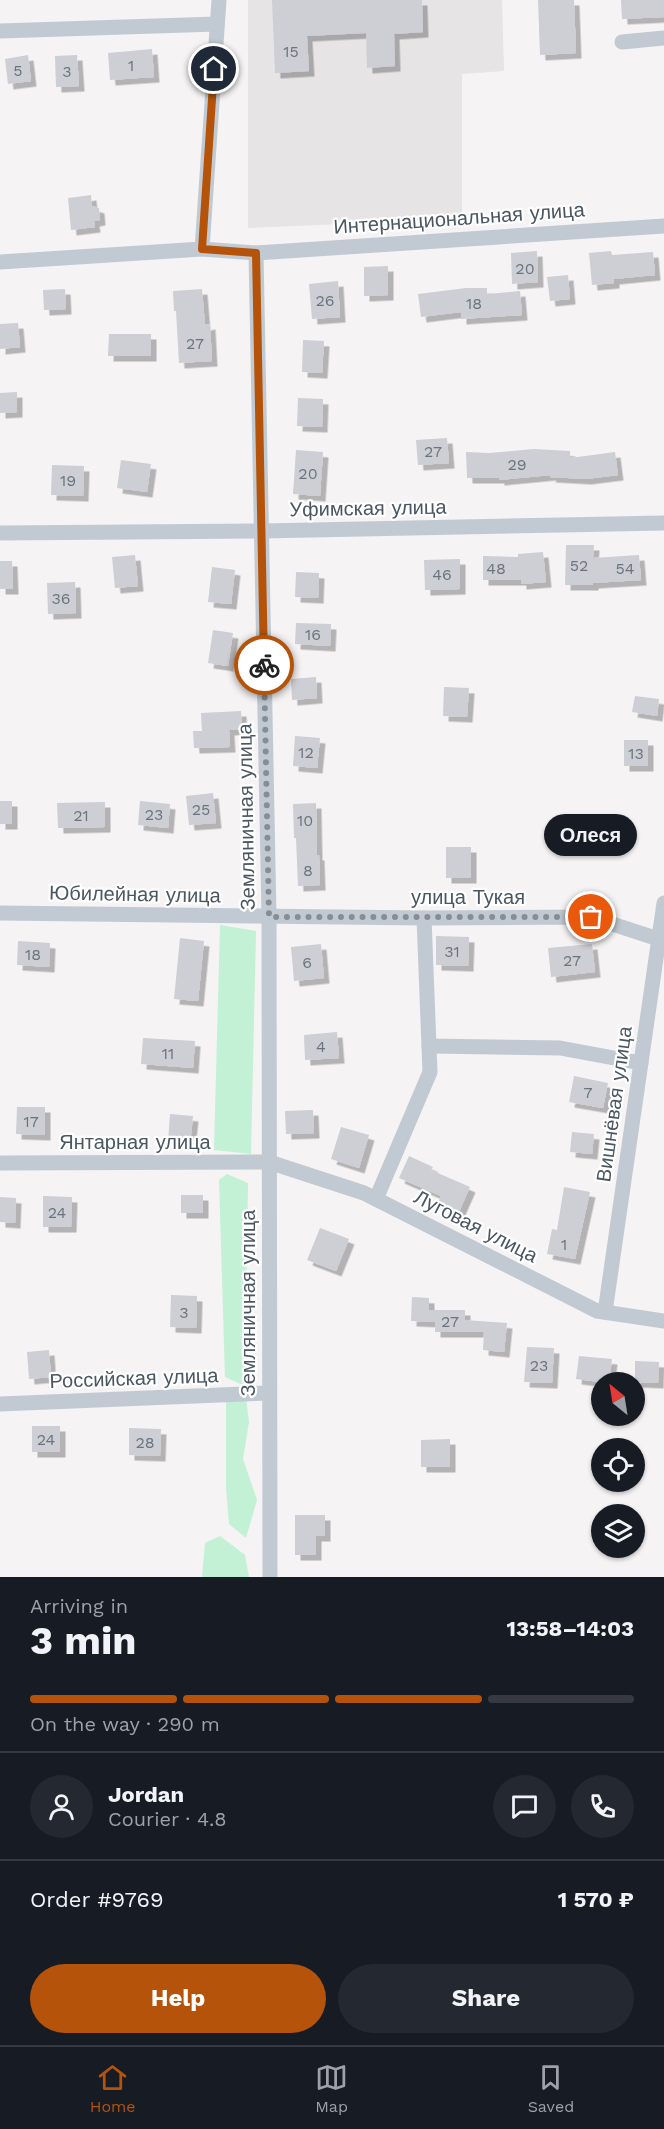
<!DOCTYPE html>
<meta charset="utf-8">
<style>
body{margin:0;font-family:"Work Sans",sans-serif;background:#242831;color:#f1f3f6;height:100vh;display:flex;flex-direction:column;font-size:22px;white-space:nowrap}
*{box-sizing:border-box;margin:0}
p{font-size:20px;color:#9ea1a6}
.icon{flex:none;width:33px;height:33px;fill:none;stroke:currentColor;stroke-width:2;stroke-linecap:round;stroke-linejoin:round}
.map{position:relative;height:1577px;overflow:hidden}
.sheet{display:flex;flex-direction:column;background:#171b24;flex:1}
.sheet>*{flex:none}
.needle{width:39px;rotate:330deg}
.buttons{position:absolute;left:591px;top:1372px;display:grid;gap:12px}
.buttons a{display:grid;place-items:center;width:54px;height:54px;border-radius:50%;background:#171b24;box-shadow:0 2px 4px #0004;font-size:30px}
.pin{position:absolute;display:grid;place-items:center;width:51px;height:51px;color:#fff;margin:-26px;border:3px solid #fff;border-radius:50%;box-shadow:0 2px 6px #0007}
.courier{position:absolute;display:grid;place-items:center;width:60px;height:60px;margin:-30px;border:4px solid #b45309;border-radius:50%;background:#fff;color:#222;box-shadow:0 2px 8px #0007}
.bubble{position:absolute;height:42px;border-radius:21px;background:#171b24;box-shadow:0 2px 4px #0004;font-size:20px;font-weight:700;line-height:42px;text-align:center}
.summary em{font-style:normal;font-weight:700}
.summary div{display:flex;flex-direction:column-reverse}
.summary{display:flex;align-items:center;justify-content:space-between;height:102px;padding:0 30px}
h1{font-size:39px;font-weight:700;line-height:45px}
.bar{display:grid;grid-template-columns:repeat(4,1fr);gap:9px 6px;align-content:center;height:72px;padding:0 30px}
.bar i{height:8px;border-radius:4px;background:#363941}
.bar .current{background:#b45309}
.bar p{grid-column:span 4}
.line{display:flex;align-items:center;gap:15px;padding:0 30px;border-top:2px solid #363941}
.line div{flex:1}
.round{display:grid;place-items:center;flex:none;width:63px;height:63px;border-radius:32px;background:#242831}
.action{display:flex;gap:12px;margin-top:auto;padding:12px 30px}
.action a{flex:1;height:69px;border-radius:36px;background:#b45309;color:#fff;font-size:24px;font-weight:700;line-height:69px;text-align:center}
.action a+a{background:#242831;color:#f1f3f6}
.tab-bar{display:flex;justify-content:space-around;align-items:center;height:84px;border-top:2px solid #363941;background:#171b24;font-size:16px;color:#9ea1a6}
.tab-bar a{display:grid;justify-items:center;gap:3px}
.tab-bar .current{color:#b45309}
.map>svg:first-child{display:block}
.education{fill:#e6e4e5}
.green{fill:#c3f1d5}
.building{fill:#cdcfd5;filter:url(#shadow)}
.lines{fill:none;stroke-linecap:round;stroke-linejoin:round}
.minor{stroke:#c1cad2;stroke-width:15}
.done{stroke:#868d94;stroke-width:6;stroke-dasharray:0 10.8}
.route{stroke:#b45309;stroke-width:8}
.labels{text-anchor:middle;stroke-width:4.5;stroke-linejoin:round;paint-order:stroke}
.number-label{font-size:16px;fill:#6b747e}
.street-label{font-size:20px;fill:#4a5661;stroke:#fff}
</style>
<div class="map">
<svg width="664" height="1577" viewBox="0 0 664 1577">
<defs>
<filter id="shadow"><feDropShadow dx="5.5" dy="5.5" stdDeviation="0" flood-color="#0004"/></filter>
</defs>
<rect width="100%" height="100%" fill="#f5f3f3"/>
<path class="education" d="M248 0H502L504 71 462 74V219L248 228Z"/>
<g class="green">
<path d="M220 925 256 931 251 1154 214 1150Z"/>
<path d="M227 1174 248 1183 245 1386 225 1377 219 1180Z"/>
<path d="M226 1397H246L249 1422 243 1459 257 1500 246 1538 229 1524 226 1488Z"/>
<path d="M220 1536 245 1555 249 1577H202L205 1543Z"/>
</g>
<g class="building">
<path d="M272 0H422L423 32 394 34 395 66 367 68 366 33 307 36 309 71 275 73Z"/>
<path d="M538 0H574L576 53 540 55Z"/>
<path d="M621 0H664V17L622 19Z"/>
<path d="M152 49 154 77 110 80 108 53Z"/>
<path d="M28 55 31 81 8 84 5 59Z"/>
<path d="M77 55 79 86 56 87 55 56Z"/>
<path d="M91 195 92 206 99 208 100 220 94 221 95 227 71 230 68 198Z"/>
<path d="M537 251 538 282 512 284 511 253Z"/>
<path d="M611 251 612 255 653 252 655 275 614 279V283L592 285 589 253Z"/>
<path d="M388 266V295L364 296V267Z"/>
<path d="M568 275 570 299 550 301 547 277Z"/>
<path d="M338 281 340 317 312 319 309 284Z"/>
<path d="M466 288H487V294L520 291 522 315 461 319V312L421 317 418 294Z"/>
<path d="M65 289 66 309 44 310 43 290Z"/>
<path d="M202 289 205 325 210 324 212 361 179 363 176 311H174L173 291Z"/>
<path d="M18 323 20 347 0 349V324Z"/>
<path d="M109 334H151V356H108Z"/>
<path d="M303 340 324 341 322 373 302 372Z"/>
<path d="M17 392V412L0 413V393Z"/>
<path d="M298 398 323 399 322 427 297 426Z"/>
<path d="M447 438 449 463 418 465 416 440Z"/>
<path d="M534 449 570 451V458L615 452 618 475 586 479 550 477 551 475 499 480V478H467L466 452 489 453Z"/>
<path d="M296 450 323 452 320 496 293 494Z"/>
<path d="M121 460 151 464 147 492 117 488Z"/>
<path d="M52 465 84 466 83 496 51 495Z"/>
<path d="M566 545H594L593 558 639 555 641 580 593 583V585H565Z"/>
<path d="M543 552 546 582 521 584V580H483V556L518 557V554Z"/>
<path d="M135 555 138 586 115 588 112 557Z"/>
<path d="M460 559V589L425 590 424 560Z"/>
<path d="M0 561H12L13 589H0Z"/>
<path d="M212 567 235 570 231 604 208 602Z"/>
<path d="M296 572 319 573 318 598 295 597Z"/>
<path d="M75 582 76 613 48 614 47 583Z"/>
<path d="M296 623 331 624 330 646 295 644Z"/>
<path d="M213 630 233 633 228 666 208 663Z"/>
<path d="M316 677 317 698 292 700 291 679Z"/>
<path d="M444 687 469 688 467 717 443 716Z"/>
<path d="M635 696 659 699 657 716 632 712Z"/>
<path d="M241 711 242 729 229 730 230 747 194 748 193 731H202L201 713Z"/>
<path d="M295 736 320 738 317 768 293 766Z"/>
<rect x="624" y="740" width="24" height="26"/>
<path d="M213 793 216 823 189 825 186 796Z"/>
<rect x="0" y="801" width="12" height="23"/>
<path d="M140 801 170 804 168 828 138 825Z"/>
<path d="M105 802V827L58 828 57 803Z"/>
<path d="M316 803 317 855H319L320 885 298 886 296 838H294L293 804Z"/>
<rect x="446" y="847" width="25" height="31"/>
<path d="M436 936 469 937 468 966 436 965Z"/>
<path d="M180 938 204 941 198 1001 174 999Z"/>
<path d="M18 941 50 943 49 967 17 965Z"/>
<path d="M321 944 324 978 294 981 291 947Z"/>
<path d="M592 944 595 972 551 977 548 948Z"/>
<path d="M337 1032 339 1058 305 1060 304 1035Z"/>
<path d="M143 1038 195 1041 193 1068 141 1064Z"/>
<path d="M574 1076 608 1083 603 1108 569 1102Z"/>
<path d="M17 1107H45V1135L16 1134Z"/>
<path d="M313 1110 314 1133 286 1134 285 1111Z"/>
<path d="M170 1114 193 1116 190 1144 168 1142Z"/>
<path d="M341 1127 369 1135 359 1168 331 1159Z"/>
<path d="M572 1132 594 1134 592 1154 570 1152Z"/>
<path d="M409 1156 433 1167 431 1170 470 1187 459 1212 438 1203 441 1196 399 1178Z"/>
<path d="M564 1187 590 1192 575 1259 547 1254 552 1229 557 1230Z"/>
<rect x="181" y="1195" width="22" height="18"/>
<path d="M43 1196 72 1197 71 1227H43Z"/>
<path d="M0 1197 16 1198 15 1223 0 1222Z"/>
<path d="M320 1228 349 1239 336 1271 307 1260Z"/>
<path d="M171 1295 197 1296 196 1328 170 1327Z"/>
<path d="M412 1297 429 1298V1310H465V1320L507 1323 504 1352 483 1350 484 1332H435V1322L411 1321Z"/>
<path d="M527 1347 554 1348 552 1383 524 1382Z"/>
<path d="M49 1350 51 1377 29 1379 27 1352Z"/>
<path d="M579 1356 612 1359 609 1383 576 1379Z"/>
<path d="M635 1361 659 1362 658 1383 635 1382Z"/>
<rect x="32" y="1426" width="28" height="26"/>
<path d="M129 1428 161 1429 160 1456 129 1455Z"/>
<path d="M450 1439V1467H421V1440Z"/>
<path d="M295 1515H325V1536H316V1555H295Z"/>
</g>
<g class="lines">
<g class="minor">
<path d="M219 0 202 249 256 253 269 917 270 1577"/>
<path d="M0 31 217 24"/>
<path d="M622 42 664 38"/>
<path d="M256 253 664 226"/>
<path d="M0 262 202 249"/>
<path d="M0 533 262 531 664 523"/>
<path d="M0 913 424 918 591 917 664 941"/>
<path d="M429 1046 560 1048 641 1063"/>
<path d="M0 1163 269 1162 364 1193 597 1311 664 1321"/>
<path d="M376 1199 430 1072 424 918"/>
<path d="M605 1312 664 903"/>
<path d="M0 1404 269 1393"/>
</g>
</g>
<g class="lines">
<path class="done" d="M264 665 269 917H591"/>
<path class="route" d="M214 69 202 249 256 253 264 665"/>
</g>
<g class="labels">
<g class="number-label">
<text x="291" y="57">15</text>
<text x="131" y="71">1</text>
<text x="18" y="76">5</text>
<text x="67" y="77">3</text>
<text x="525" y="274">20</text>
<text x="325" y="306">26</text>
<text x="474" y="309">18</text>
<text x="195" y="349">27</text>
<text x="433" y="457">27</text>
<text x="517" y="470">29</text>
<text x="308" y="479">20</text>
<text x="68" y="486">19</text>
<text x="579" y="571">52</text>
<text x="496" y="574">48</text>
<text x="625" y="574">54</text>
<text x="442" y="580">46</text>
<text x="61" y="604">36</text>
<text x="313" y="640">16</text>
<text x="306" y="758">12</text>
<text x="636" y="759">13</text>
<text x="201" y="815">25</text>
<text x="154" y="820">23</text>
<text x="81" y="821">21</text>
<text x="305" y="826">10</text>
<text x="308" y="876">8</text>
<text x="452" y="957">31</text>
<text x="33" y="960">18</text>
<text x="572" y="966">27</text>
<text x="307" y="968">6</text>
<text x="321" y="1052">4</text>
<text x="168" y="1059">11</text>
<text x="588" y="1098">7</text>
<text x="31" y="1127">17</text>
<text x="57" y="1218">24</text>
<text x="564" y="1250">1</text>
<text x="184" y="1318">3</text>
<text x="450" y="1327">27</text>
<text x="539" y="1371">23</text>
<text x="46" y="1445">24</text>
<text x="145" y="1448">28</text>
</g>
<g class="street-label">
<text transform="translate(459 218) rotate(-4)" y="7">Интернациональная улица</text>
<text transform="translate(368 508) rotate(-1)" y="7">Уфимская улица</text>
<text transform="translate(246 817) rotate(-91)" y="7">Земляничная улица</text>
<text transform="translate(135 894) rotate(1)" y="7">Юбилейная улица</text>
<text x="468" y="904">улица Тукая</text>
<text transform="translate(614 1104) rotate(-82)" y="7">Вишнёвая улица</text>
<text x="135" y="1149">Янтарная улица</text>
<text transform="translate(476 1226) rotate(27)" y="7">Луговая улица</text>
<text transform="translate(248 1303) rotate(-90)" y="7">Земляничная улица</text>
<text transform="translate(134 1378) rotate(-2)" y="7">Российская улица</text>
</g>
</g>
</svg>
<div class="buttons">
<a><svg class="needle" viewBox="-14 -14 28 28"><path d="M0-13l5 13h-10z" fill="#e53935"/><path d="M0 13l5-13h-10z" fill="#9ea1a6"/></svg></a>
<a><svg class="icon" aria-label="locate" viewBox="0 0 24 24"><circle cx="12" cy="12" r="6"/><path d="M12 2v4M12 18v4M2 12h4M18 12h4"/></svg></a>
<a><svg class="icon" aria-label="layers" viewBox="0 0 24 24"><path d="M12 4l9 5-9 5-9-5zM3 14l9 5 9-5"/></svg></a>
</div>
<div class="pin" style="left:591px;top:917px;background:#ea580c"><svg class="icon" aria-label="bag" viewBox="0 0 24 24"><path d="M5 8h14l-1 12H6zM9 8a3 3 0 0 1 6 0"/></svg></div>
<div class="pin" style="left:214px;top:69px;background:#1f2937"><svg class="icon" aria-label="home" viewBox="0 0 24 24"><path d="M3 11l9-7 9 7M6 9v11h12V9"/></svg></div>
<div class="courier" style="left:264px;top:665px"><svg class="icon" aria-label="bike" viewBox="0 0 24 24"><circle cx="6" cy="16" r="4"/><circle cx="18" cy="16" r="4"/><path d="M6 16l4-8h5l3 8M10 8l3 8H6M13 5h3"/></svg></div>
<div class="bubble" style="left:544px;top:814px;width:93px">Олеся</div>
</div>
<section class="sheet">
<div class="summary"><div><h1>3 min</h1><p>Arriving in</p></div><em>13:58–14:03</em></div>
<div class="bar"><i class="current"></i><i class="current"></i><i class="current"></i><i></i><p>On the way · 290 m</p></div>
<div class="line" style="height:108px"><a class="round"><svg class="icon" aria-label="person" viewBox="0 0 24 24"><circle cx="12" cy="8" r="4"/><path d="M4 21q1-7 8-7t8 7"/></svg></a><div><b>Jordan</b><p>Courier · 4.8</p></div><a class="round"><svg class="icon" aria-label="chat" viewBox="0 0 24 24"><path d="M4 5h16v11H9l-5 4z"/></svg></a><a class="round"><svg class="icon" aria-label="phone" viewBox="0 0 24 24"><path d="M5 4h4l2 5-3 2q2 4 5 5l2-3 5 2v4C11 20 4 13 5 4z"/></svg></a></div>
<div class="line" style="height:78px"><div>Order #9769</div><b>1 570 ₽</b></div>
<div class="action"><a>Help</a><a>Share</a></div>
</section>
<nav class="tab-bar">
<a class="current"><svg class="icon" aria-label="home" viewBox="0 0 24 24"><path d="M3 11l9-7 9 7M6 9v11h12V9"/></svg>Home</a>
<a><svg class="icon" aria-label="map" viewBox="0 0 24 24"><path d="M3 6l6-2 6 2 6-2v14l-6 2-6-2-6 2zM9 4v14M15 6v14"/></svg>Map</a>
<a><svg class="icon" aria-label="saved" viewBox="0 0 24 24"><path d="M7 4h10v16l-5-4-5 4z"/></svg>Saved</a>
</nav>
